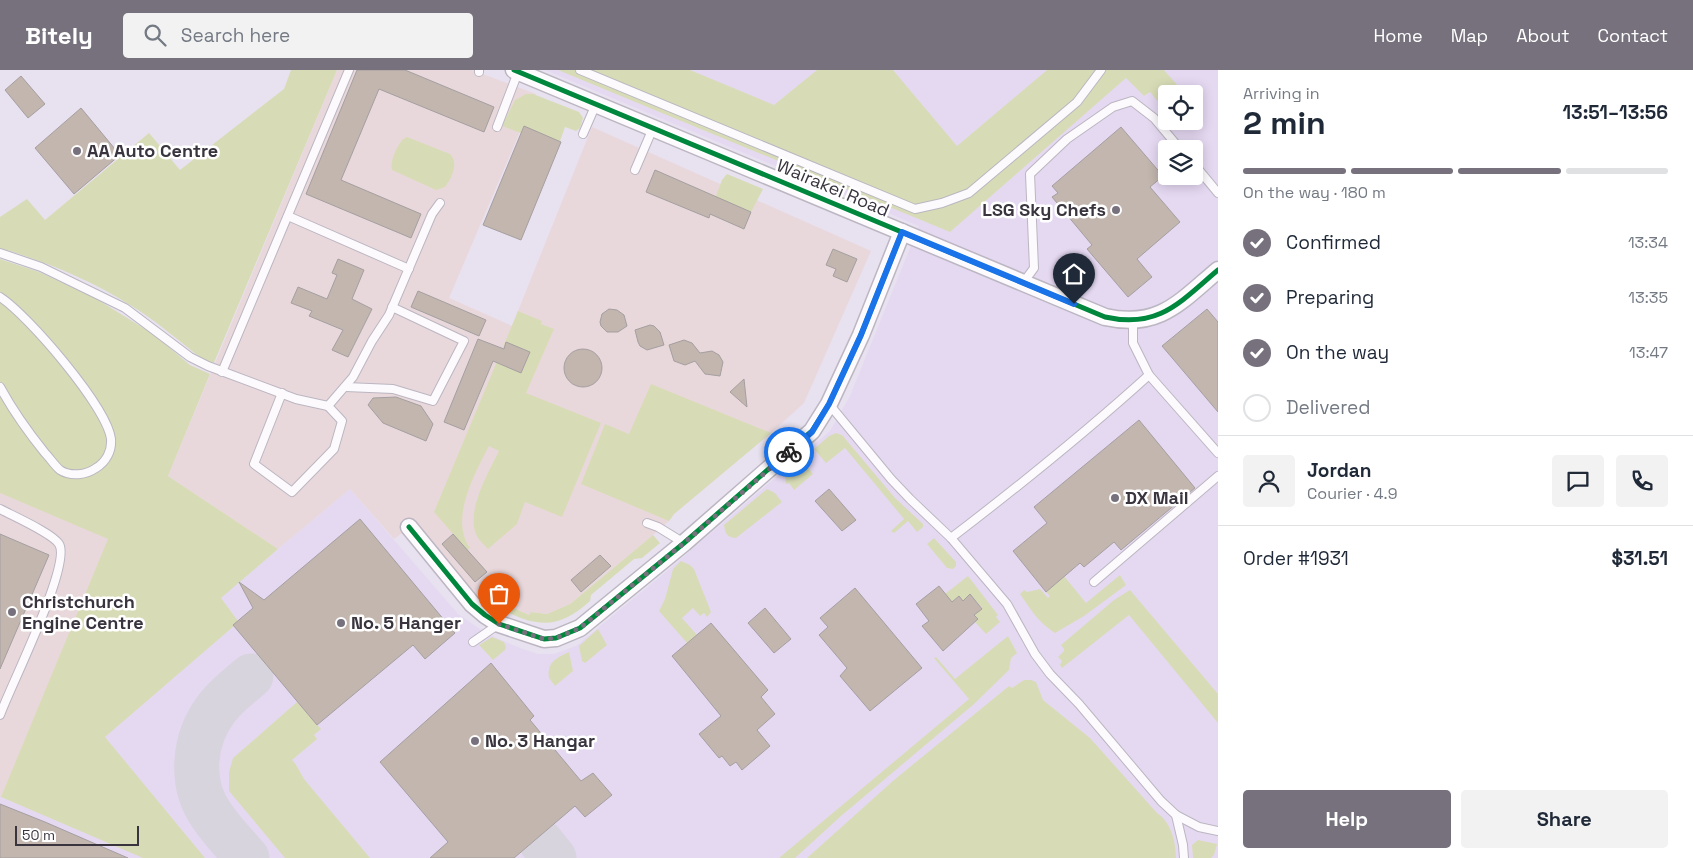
<!DOCTYPE html>
<meta charset="utf-8">
<style>
body{margin:0;font-family:"Space Grotesk",sans-serif;background:#f2f2f3;color:#1f2937;height:100vh;display:flex;flex-direction:column;font-size:19px;white-space:nowrap}
*{box-sizing:border-box;margin:0}
p{font-size:16px;color:#747a83}
.icon{flex:none;width:28px;height:28px;fill:none;stroke:currentColor;stroke-width:2;stroke-linecap:round;stroke-linejoin:round}
.map{position:relative;flex:1;overflow:hidden}
.side{display:flex;flex-direction:column;background:#fff;width:475px}
.side>*{flex:none}
.controls{position:absolute;left:1158px;top:15px;display:grid;gap:10px}
.controls a{display:grid;place-items:center;width:45px;height:45px;border-radius:5px;background:#fff;box-shadow:0 2px 12px #0003;font-size:25px}
.scale{position:absolute;left:15px;bottom:12px;width:124px;box-sizing:border-box;padding-left:5px;border:2px solid #39343e;border-top:0;font-size:14px;line-height:18px;white-space:nowrap;color:#39343e;-webkit-text-stroke:4px #fff;paint-order:stroke}
.pin{position:absolute;display:grid;place-items:center;width:42px;height:42px;color:#fff;margin:-51px -21px;border-radius:50% 50% 50% 0;rotate:-45deg;box-shadow:0 0 5px #0007}
.pin .icon{rotate:45deg}
.courier{position:absolute;display:grid;place-items:center;width:50px;height:50px;margin:-25px;border:4px solid #1a73e8;border-radius:50%;background:#fff;color:#222;box-shadow:0 1px 6px #0007}
.head em{font-style:normal;font-weight:600}
.head div{display:flex;flex-direction:column-reverse}
.head{display:flex;align-items:center;justify-content:space-between;height:85px;padding:0 25px}
h1{font-size:32px;font-weight:600;line-height:38px}
.bar{display:grid;grid-template-columns:repeat(4,1fr);gap:8px 5px;align-content:center;height:60px;padding:0 25px}
.bar i{height:6px;border-radius:4px;background:#e0e1e3}
.bar .on{background:#76717c}
.bar p{grid-column:span 4}
.line{display:flex;align-items:center;gap:12px;padding:0 25px;border-top:1px solid #e0e1e3}
.line div{flex:1}
.round{display:grid;place-items:center;flex:none;width:52px;height:52px;border-radius:5px;background:#f2f2f3}
ol{padding:0 25px;list-style:none}
li{display:flex;align-items:center;gap:15px;height:55px}
li p{margin-inline-start:auto}
li .icon{padding:5px;border-radius:50%;background:#76717c;color:#fff;stroke-width:4}
li:last-child{color:#747a83}
li i{width:28px;height:28px;border:2px solid #e0e1e3;border-radius:50%}
.action{display:flex;gap:10px;margin-top:auto;padding:10px 25px}
.action a{flex:1;height:58px;border-radius:5px;background:#76717c;color:#fff;font-size:20px;font-weight:600;line-height:58px;text-align:center}
.action a+a{background:#f2f2f3;color:#1f2937}
header{display:flex;align-items:center;gap:30px;box-sizing:border-box;height:70px;padding:0 25px;background:#76717c;color:#fff}
header strong{font-size:24px}
nav{display:flex;gap:28px;margin-inline-start:auto;font-size:18px}
.search{width:350px;height:45px;background:#f2f2f3;display:flex;align-items:center;gap:12px;box-sizing:border-box;padding:0 18px;border-radius:5px;color:#747a83;font-size:19px}
main{display:flex;flex:1;min-height:0}
.map>svg:first-child{display:block}
.built{fill:#e5d9f2;fill-rule:evenodd}
.industrial{fill:#e9d8db}
.green{fill:#d8dcb6}
.lines{fill:none;stroke-linecap:round;stroke-linejoin:round}
.taxiway{stroke:#d8d4dd;stroke-width:45}
.building{fill:#c2b6ae;stroke:#a59fa1}
.service-casing{stroke:#bbb6c1;stroke-width:10}
.minor-casing{stroke:#bbb6c1;stroke-width:19}
.service{stroke:#fcfafd;stroke-width:8}
.minor{stroke:#fcfafd;stroke-width:16}
.cycleway-casing{stroke:#fff;stroke-width:8}
.cycleway{stroke:#00873e;stroke-width:5}
.done{stroke:#76717c;stroke-width:5;stroke-dasharray:0 9}
.route{stroke:#1a73e8;stroke-width:6}
.poi-dot{fill:#76717c;stroke:#fff;stroke-width:2}
.labels{text-anchor:middle;stroke-width:5;stroke-linejoin:round;paint-order:stroke}
.poi-label{font-size:18px;font-weight:bold;fill:#39343e;stroke:#fff;text-anchor:start}
.street-label{font-size:18px;fill:#39343e;stroke:#fff}
</style>
<header>
<strong>Bitely</strong>
<div class="search"><svg class="icon" aria-label="search" viewBox="0 0 24 24"><circle cx="10" cy="10" r="6"/><path d="M15 15l6 6"/></svg>Search here</div>
<nav><a>Home</a><a>Map</a><a>About</a><a>Contact</a></nav>
</header>
<main>
<div class="map">
<svg width="1218" height="788" viewBox="0 0 1218 788">
<rect width="100%" height="100%" fill="#e8e1ef"/>
<path class="built" d="M545 0H1218V788H0V727L44 744 95 632 350 419 458 544 487 564 520 578 538 584H554L576 576 661 506 830 361 850 326 919 156ZM1166 24H1194V51H1166ZM1166 79H1194V106H1166Z"/>
<g class="industrial">
<path d="M337 0H472L536 24 449 228 512 256 592 57 871 181 804 333 771 363 674 444 669 451 653 465 577 528 570 534 547 544 531 542 529 545 504 535 505 541 477 526 417 452 394 469 350 419 278 479 168 406Z"/>
<path d="M0 419 110 466 2 728 0 727Z"/>
</g>
<g class="green">
<path d="M291 0H337L213 295 201 288C178 270 155 250 130 235 91 210 44 191 0 178V147L27 129 45 150 149 63 180 100 284 19Z"/>
<path d="M558 0H690L774 35 817 0H893L957 76 1047 0H1164L1185 24H1166V41L1150 22 1144 26 1126 8 950 162Z"/>
<path d="M526 24H533L579 42 583 48 580 58 576 61 565 57 560 71 521 63 502 56 515 30Z"/>
<path d="M407 67 450 84C459 93 452 108 445 117L436 120 392 100C389 92 399 69 407 67Z"/>
<path d="M727 104 763 119 751 142 728 132 716 130 718 127 716 126 722 110Z"/>
<path d="M0 189 39 202 95 228 153 264 190 295 210 304 168 406 278 479 221 528 238 551 234 556 105 667 205 788H143L1 727 108 469 0 423Z"/>
<path d="M518 241 542 251 541 254 554 259 526 323 601 353 562 447 525 432 517 454 488 479C484 474 478 470 476 464 466 441 489 401 499 381L489 376C475 403 449 449 470 478L467 480 434 442Z"/>
<path d="M651 314 771 363 674 444 669 451 581 414 605 354 629 364Z"/>
<path d="M836 363 842 365 895 428 923 454V457L917 462 908 451 894 463 891 461 904 449 845 378 826 393 814 379 829 366Z"/>
<path d="M800 391H803L813 404 794 420 789 413 786 414 785 404Z"/>
<path d="M767 419 775 423 782 432 736 468C727 468 725 463 724 455Z"/>
<path d="M653 465 660 473 642 488 634 489 591 525 590 531C560 558 540 558 505 541L504 534 529 545 531 542 547 544 570 534Z"/>
<path d="M934 468 956 492V496L953 499 947 498 927 474Z"/>
<path d="M681 491 690 495 694 499 711 542 707 547 704 543 700 546 693 538 682 548 697 565 687 573 659 541 665 529 673 499Z"/>
<path d="M1120 505 1126 515 1084 546 1055 563C1038 552 1031 540 1020 524L1024 520 1027 522 1040 519 1048 528 1050 526 1046 522 1064 506 1086 533Z"/>
<path d="M968 506 998 545 996 547 1000 552 986 564 975 552 978 549 974 545 982 538 971 525 963 531 959 526 952 532 945 524Z"/>
<path d="M1130 520 1218 624V653L1129 545 1062 598 1060 595 1062 591 1058 587 1064 581V579L1061 575 1114 530Z"/>
<path d="M598 559 607 575 585 593 582 591 579 576Z"/>
<path d="M1008 566 1017 583 1011 588 1009 600 974 634 841 746 795 788H779L969 629 934 588 936 587 955 609Z"/>
<path d="M492 567 504 572 506 577 505 580 493 590 479 575Z"/>
<path d="M569 582 573 601 555 616 549 608C547 592 556 588 569 582Z"/>
<path d="M1024 610H1031L1036 612 1043 630 1090 668 1157 743C1171 752 1176 772 1176 788H807L894 710 1009 616 1012 618Z"/>
<path d="M297 632 321 659 314 665 317 669 292 690C298 696 300 703 304 709L370 788H285L229 721V702L233 688Z"/>
<path d="M1198 770 1217 774 1214 785 1211 788H1193L1192 775Z"/>
</g>
<g class="lines">
<g class="taxiway">
<path d="M541 772 554 788"/>
<path d="M247 788C235 774 222 761 212 746 189 714 193 669 217 638 226 626 239 616 251 606"/>
</g>
</g>
<g class="building">
<path d="M357 0H405L494 37 484 62 379 19 341 110 421 144 411 168 306 124Z"/>
<path d="M21 6 45 34 28 48 5 20Z"/>
<path d="M81 38 120 85 74 124 35 78Z"/>
<path d="M524 56 561 72 521 170 483 155Z"/>
<path d="M1121 57 1163 106 1150 117 1180 152 1137 189 1152 207 1128 227 1087 179 1092 175 1052 127 1058 123 1052 116Z"/>
<path d="M655 100 751 142 744 159 710 144 709 148 646 122Z"/>
<path d="M833 179 857 189 847 212 833 206 836 199 826 195Z"/>
<path d="M338 189 364 200 352 229 372 239 348 287 332 280 343 260 309 246 312 241 291 233 298 217 327 229 337 205 332 203Z"/>
<path d="M418 221 486 250 479 266 411 237Z"/>
<path d="M609 239 617 240 624 245 627 256 618 262H607L601 256 600 252 602 244Z"/>
<path d="M1207 239 1218 252V342L1162 276Z"/>
<path d="M650 255 654 256 660 262 664 275 647 280 640 276 638 272 635 260Z"/>
<path d="M478 269 504 279 506 272 530 282 521 303 493 291 464 360 444 352Z"/>
<path d="M684 270 692 273 700 283 712 281 719 285 723 292 720 306 705 304 695 291 685 295 674 291 669 275Z"/>
<circle cx="583" cy="298" r="19"/>
<path d="M744 309 747 337 730 322Z"/>
<path d="M396 327 421 336 433 354 426 371 383 353 368 335 373 328Z"/>
<path d="M1139 350 1195 418 1121 480 1114 472 1084 497 1080 493 1046 522 1013 481 1047 453 1034 437Z"/>
<path d="M829 419 856 450 842 461 815 431Z"/>
<path d="M360 449 455 563 425 589 413 575 317 655 233 555 253 538 239 512 264 530Z"/>
<path d="M0 464 49 485 0 599Z"/>
<path d="M453 464 487 502 475 512 442 474Z"/>
<path d="M600 485 611 496 581 522 571 510Z"/>
<path d="M939 516 952 532 959 526 963 531 970 524 982 539 974 545 978 549 943 581 922 556 929 551 916 534Z"/>
<path d="M855 518 922 598 870 641 840 606 847 598 819 565 828 557 820 548Z"/>
<path d="M765 538 791 569 774 583 748 553Z"/>
<path d="M711 553 768 620 761 627 775 644 757 660 770 676 742 700 736 692 730 696 722 686 719 688 699 664 721 646 672 586Z"/>
<path d="M491 593 534 646 530 650 581 711 593 703 612 725 585 747 575 736 514 788H430L448 772 380 692Z"/>
<path d="M0 734 45 752 128 788H0Z"/>
</g>
<g class="lines">
<defs>
<g id="service">
<path d="M580 0 915 139 942 133 969 123 1077 32 1101 0"/>
<path d="M479 2V0"/>
<path d="M497 57 518 2"/>
<path d="M583 64 596 34"/>
<path d="M1194 94 1218 123"/>
<path d="M635 100 653 58"/>
<path d="M288 146 409 199"/>
<path d="M0 183 41 197 125 238 190 287 208 296 296 329 328 336 353 307 372 271 389 245 432 144 440 133"/>
<path d="M1023 213 1034 198 1030 104 1067 69 1113 37 1132 31 1154 48 1180 79"/>
<path d="M0 227C28 245 107 337 111 369 112 381 106 392 96 398 86 405 71 407 60 400 54 395 50 388 45 383 28 362 13 341 0 317"/>
<path d="M1133 250V273L1149 305"/>
<path d="M222 302 349 0"/>
<path d="M346 317 393 319 433 331 464 271 392 237"/>
<path d="M282 323 254 394 292 422 334 379 342 351 328 336"/>
<path d="M829 334 891 409 910 429 951 468 1007 534 1035 584 1050 604 1079 634 1161 731 1176 745 1183 775 1184 788"/>
<path d="M0 439C13 446 52 463 59 474 72 494 10 617 0 645"/>
<path d="M647 453 658 457 684 473"/>
<path d="M951 468C1019 416 1086 362 1149 305L1218 383"/>
<path d="M1094 512 1218 406"/>
<path d="M473 572 499 554"/>
<path d="M1176 745 1199 757 1218 761"/>
</g>
<g id="minor">
<path d="M514 0 1105 247C1159 259 1180 232 1218 200"/>
<path d="M409 457 472 534 485 545 499 554 544 569 556 568 580 558 684 473 812 361 829 334 861 265 902 162"/>
</g>
</defs>
<use href="#service" class="service-casing"/>
<use href="#minor" class="minor-casing"/>
<use href="#service" class="service"/>
<use href="#minor" class="minor"/>
<defs>
<g id="cycleway">
<path d="M514 0 1105 247C1159 259 1180 232 1218 200"/>
<path d="M409 457 472 534 485 545 499 554 544 569 556 568 580 558 684 473 812 361 829 334 861 265 902 162"/>
</g>
</defs>
<use href="#cycleway" class="cycleway-casing"/>
<use href="#cycleway" class="cycleway"/>
</g>
<g class="lines">
<path class="done" d="M499 554 544 569 556 568 580 558 684 473 789 382"/>
<path class="route" d="M789 382 812 362 829 334 861 265 902 162 1074 234"/>
</g>
<g class="poi-dot">
<circle cx="77" cy="81" r="5"/>
<circle cx="1116" cy="140" r="5"/>
<circle cx="1115" cy="428" r="5"/>
<circle cx="12" cy="542" r="5"/>
<circle cx="341" cy="553" r="5"/>
<circle cx="475" cy="671" r="5"/>
</g>
<g class="labels">
<g class="poi-label">
<text x="87" y="87">AA Auto Centre</text>
<text x="1106" y="146" text-anchor="end">LSG Sky Chefs</text>
<text x="1125" y="434">DX Mail</text>
<text x="22" y="538">Christchurch<tspan x="22" dy="21">Engine Centre</tspan></text>
<text x="351" y="559">No. 5 Hanger</text>
<text x="485" y="677">No. 3 Hangar</text>
</g>
<g class="street-label">
<text transform="translate(833 118) rotate(23)" y="6">Wairakei Road</text>
</g>
</g>
</svg>
<div class="controls">
<a><svg class="icon" aria-label="locate" viewBox="0 0 24 24"><circle cx="12" cy="12" r="6"/><path d="M12 2v4M12 18v4M2 12h4M18 12h4"/></svg></a>
<a><svg class="icon" aria-label="layers" viewBox="0 0 24 24"><path d="M12 4l9 5-9 5-9-5zM3 14l9 5 9-5"/></svg></a>
</div>
<div class="scale">50 m</div>
<div class="pin" style="left:499px;top:554px;background:#ea580c"><svg class="icon" aria-label="bag" viewBox="0 0 24 24"><path d="M5 8h14l-1 12H6zM9 8a3 3 0 0 1 6 0"/></svg></div>
<div class="pin" style="left:1074px;top:234px;background:#1f2937"><svg class="icon" aria-label="home" viewBox="0 0 24 24"><path d="M3 11l9-7 9 7M6 9v11h12V9"/></svg></div>
<div class="courier" style="left:789px;top:382px"><svg class="icon" aria-label="bike" viewBox="0 0 24 24"><circle cx="6" cy="16" r="4"/><circle cx="18" cy="16" r="4"/><path d="M6 16l4-8h5l3 8M10 8l3 8H6M13 5h3"/></svg></div>
</div>
<section class="side">
<div class="head"><div><h1>2 min</h1><p>Arriving in</p></div><em>13:51–13:56</em></div>
<div class="bar"><i class="on"></i><i class="on"></i><i class="on"></i><i></i><p>On the way · 180 m</p></div>
<ol>
<li><svg class="icon" aria-label="check" viewBox="0 0 24 24"><path d="M5 12l5 5 9-10"/></svg>Confirmed<p>13:34</p></li>
<li><svg class="icon" aria-label="check" viewBox="0 0 24 24"><path d="M5 12l5 5 9-10"/></svg>Preparing<p>13:35</p></li>
<li><svg class="icon" aria-label="check" viewBox="0 0 24 24"><path d="M5 12l5 5 9-10"/></svg>On the way<p>13:47</p></li>
<li><i></i>Delivered</li>
</ol>
<div class="line" style="height:90px"><a class="round"><svg class="icon" aria-label="person" viewBox="0 0 24 24"><circle cx="12" cy="8" r="4"/><path d="M4 21q1-7 8-7t8 7"/></svg></a><div><b>Jordan</b><p>Courier · 4.9</p></div><a class="round"><svg class="icon" aria-label="chat" viewBox="0 0 24 24"><path d="M4 5h16v11H9l-5 4z"/></svg></a><a class="round"><svg class="icon" aria-label="phone" viewBox="0 0 24 24"><path d="M5 4h4l2 5-3 2q2 4 5 5l2-3 5 2v4C11 20 4 13 5 4z"/></svg></a></div>
<div class="line" style="height:65px"><div>Order #1931</div><b>$31.51</b></div>
<div class="action"><a>Help</a><a>Share</a></div>
</section>
</main>
